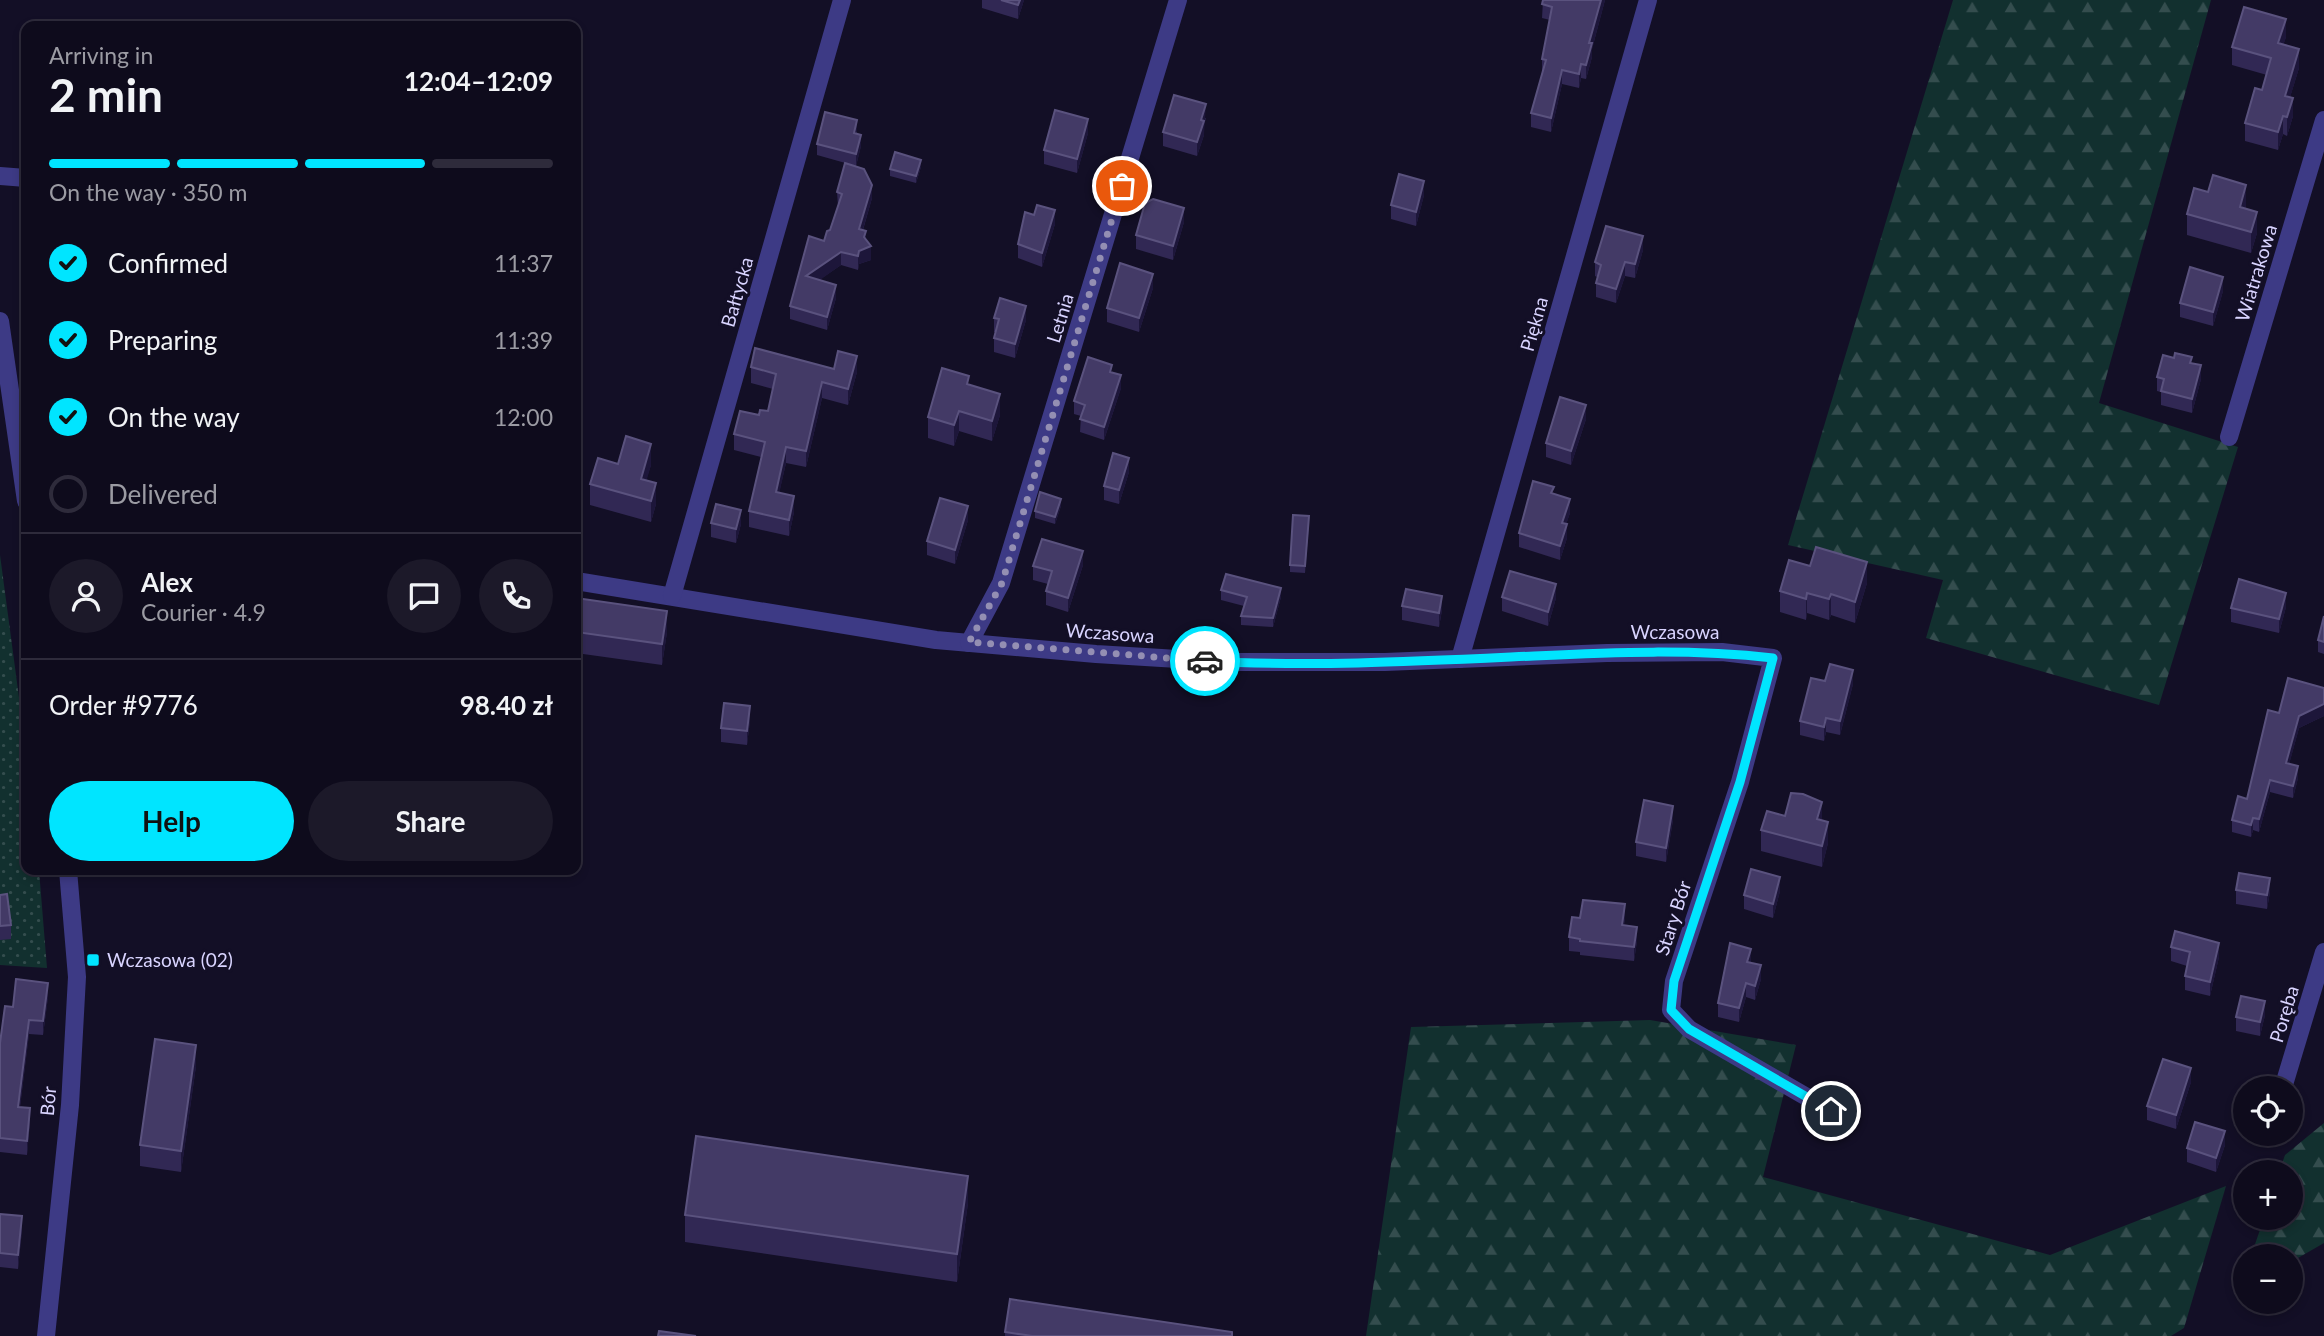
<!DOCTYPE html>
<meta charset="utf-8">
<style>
body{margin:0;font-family:Lato,sans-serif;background:#1c1929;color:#f1f3f6;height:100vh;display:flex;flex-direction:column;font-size:26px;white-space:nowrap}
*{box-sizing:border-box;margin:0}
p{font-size:23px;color:#9b9ba3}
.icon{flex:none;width:38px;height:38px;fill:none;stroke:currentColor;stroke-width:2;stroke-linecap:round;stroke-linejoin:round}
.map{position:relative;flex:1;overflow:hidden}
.panel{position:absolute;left:21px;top:21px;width:560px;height:854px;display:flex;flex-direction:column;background:#0e0b1c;border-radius:14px;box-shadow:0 4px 10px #0003,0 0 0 2px #2e2b3b}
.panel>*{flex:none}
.controls{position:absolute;left:2233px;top:1076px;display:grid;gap:14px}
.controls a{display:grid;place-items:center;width:70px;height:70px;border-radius:50%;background:#0e0b1c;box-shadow:0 4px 10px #0003,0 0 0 2px #2e2b3b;font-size:35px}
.pin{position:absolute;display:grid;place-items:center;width:60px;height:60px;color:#fff;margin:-30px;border:4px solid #fff;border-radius:50%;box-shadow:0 2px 7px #0007}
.courier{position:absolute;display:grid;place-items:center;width:70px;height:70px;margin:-35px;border:5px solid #00e5ff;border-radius:50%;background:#fff;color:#222;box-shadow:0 2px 9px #0007}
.summary em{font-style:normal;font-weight:700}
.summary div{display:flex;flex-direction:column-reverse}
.summary{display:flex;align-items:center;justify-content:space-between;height:119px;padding:0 28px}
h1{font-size:46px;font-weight:700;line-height:52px}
.bar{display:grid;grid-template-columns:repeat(4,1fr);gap:10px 7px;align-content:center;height:84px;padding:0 28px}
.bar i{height:9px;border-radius:5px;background:#2e2b3b}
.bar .selected{background:#00e5ff}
.bar p{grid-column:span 4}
.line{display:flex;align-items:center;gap:18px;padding:0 28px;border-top:2px solid #2e2b3b}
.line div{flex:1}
.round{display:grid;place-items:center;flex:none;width:74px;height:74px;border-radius:37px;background:#1c1929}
ol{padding:0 28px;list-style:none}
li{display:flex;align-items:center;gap:21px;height:77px}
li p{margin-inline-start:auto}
li .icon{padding:7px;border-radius:50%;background:#00e5ff;color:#111;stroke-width:4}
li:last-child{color:#9b9ba3}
li i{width:38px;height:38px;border:4px solid #2e2b3b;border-radius:50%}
.cta{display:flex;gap:14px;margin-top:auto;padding:14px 28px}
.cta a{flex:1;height:80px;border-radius:42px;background:#00e5ff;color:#111;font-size:28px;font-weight:700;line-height:80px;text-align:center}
.cta a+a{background:#1c1929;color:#f1f3f6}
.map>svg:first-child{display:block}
.forest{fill:url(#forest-firs)}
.park{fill:url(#park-dots)}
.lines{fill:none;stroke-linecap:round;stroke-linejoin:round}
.minor{stroke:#3d3a85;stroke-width:18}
.wall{fill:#312854}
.shaded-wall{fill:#1d163a}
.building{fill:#433a66;stroke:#5a527e;stroke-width:2}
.done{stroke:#948fb3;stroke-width:7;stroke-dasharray:0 12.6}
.route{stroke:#00e5ff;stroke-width:9}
.poi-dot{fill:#00e5ff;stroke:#130f26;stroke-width:2.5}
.labels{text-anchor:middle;stroke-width:6;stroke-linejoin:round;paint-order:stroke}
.street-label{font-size:19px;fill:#d9d4ff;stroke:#130f26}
.poi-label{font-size:19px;fill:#d9d4ff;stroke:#130f26;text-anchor:start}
</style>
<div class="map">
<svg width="2324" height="1336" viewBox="0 0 2324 1336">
<defs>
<pattern id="forest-firs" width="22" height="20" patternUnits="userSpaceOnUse" patternTransform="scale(1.75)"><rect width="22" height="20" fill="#12302f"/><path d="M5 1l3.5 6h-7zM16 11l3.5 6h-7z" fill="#344d4e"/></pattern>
<pattern id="park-dots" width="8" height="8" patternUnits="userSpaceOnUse" patternTransform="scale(1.75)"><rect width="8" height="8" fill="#12302f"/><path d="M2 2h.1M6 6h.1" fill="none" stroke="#344d4e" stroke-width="1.8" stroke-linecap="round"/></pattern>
</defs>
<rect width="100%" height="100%" fill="#130f26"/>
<g class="forest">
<path d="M1953 0H2211L2099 403 2238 447 2159 705 1926 638 1943 580 1788 545Z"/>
<path d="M1650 1020 1796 1045 1763 1177 2050 1255 2226 1186 2184 1328 2171 1336H1366L1411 1027Z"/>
<path d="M2324 1123V1243L2291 1262V1256H2251L2264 1218H2291V1172H2279L2285 1155Z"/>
</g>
<path class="park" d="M0 555 26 750V870H39L47 968 0 965Z"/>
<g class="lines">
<g class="minor">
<path d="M0 176 26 178"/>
<path d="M0 321 26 501"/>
<path d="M2229 437 2324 120"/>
<path d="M576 581 936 640 1096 654 1227 662H1385L1607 653 1722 652 1773 658 1740 782 1674 981 1671 1010 1689 1029 1831 1111"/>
<path d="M672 596 842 0"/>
<path d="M969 643 1001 583 1178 0"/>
<path d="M1460 659 1648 0"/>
<path d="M2283 1088 2324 952"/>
<path d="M46 1336 70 1105 77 977 68 870"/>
</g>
</g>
<g class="wall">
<path d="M982 0H1024L1018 19 982 8Z"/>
<path d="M1543 0H1605L1592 49V57L1586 79 1581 78 1579 88 1562 84 1551 132 1531 127V113L1542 73V59L1550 20 1542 18Z"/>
<path d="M2286 37 2283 45 2299 68 2290 97 2293 116 2287 136 2283 134 2278 150 2245 141V123L2262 90 2267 75 2232 65V47Z"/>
<path d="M1206 118 1204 124V135L1197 156 1163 146V132Z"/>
<path d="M857 131V134L861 146 856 166 817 155V144Z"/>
<path d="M1088 133 1077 173 1044 164V150Z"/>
<path d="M921 167 916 183 890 176V169Z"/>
<path d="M837 192 872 198 863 230 871 260 859 264 858 270 841 265 819 280 836 298 827 330 790 319V306L830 230 838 206Z"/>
<path d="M1424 195 1416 226 1391 219V205Z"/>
<path d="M2246 206 2245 209 2257 233 2251 253 2187 235V214Z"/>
<path d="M1184 222 1173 260 1136 249V235Z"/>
<path d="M1055 224 1042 267 1018 258V244Z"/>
<path d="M1643 250 1635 278 1625 276 1616 303 1596 297V283L1597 277 1595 276V262Z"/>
<path d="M1153 288 1139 332 1107 322V308Z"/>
<path d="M2223 291 2213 326 2180 317V303Z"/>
<path d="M994 318 1026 320 1015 358 994 352V338L996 332H994Z"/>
<path d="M2192 363 2201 379 2192 413 2161 405V392L2157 391V377Z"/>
<path d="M751 367 834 369 857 372 848 405 822 398 806 467 786 463 779 493 794 512 789 536 749 527V511L761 457 734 450V434L759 415 768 411 773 389 751 383Z"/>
<path d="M1112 373 1121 388 1104 440 1080 432 1081 416 1074 414V401Z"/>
<path d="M969 385 1000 415 992 441 959 431 954 446 928 438V417Z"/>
<path d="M1586 419 1571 465 1546 457V443Z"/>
<path d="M651 465 646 480 656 504 651 522 590 505V484Z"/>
<path d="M1129 472 1119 504 1104 500V486Z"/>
<path d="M1554 494 1570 513 1566 524 1567 538 1560 560 1519 547V533Z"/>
<path d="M1061 506 1055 524 1035 518V511Z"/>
<path d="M968 520 955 564 927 555V541Z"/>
<path d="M711 523 741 524 736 543 711 537Z"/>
<path d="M1309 523 1305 573 1290 572V565Z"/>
<path d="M1083 565 1068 612 1046 605V591L1048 584 1033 580V566Z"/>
<path d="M1867 583 1855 623 1831 615 1829 620 1807 613 1806 620 1780 612V591Z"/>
<path d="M1221 590 1281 597 1273 627 1241 625V616L1244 606 1221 600Z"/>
<path d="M1502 597 1556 598 1548 626 1502 611Z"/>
<path d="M576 598 667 632 662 665 576 653Z"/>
<path d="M1402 606 1442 610 1439 627 1402 620Z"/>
<path d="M2286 607 2279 633 2231 622V608Z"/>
<path d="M2324 616V654L2318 652V640Z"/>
<path d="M1825 681 1853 684 1840 735 1826 732 1824 741 1800 735V721Z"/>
<path d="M2279 713 2324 716 2299 728 2289 764 2298 778 2293 798 2270 792 2259 832 2253 830 2251 837 2232 832V820L2247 799Z"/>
<path d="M750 720 747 745 721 742V728Z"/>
<path d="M1785 816 1822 820 1828 843 1822 867 1761 851V830Z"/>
<path d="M1673 820 1666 862 1636 856V842Z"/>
<path d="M2236 890 2270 892 2267 909 2236 904Z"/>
<path d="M1780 891 1773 918 1744 909V895Z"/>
<path d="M0 895 11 925V939L0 940Z"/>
<path d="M1580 918H1625L1624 925 1637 941 1634 961 1580 955V952L1569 951V937Z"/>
<path d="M2171 947 2219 957 2210 996 2185 990V976L2187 966 2171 961Z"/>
<path d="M1751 962 1761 979 1755 1000 1746 997 1739 1022 1718 1017V1003Z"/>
<path d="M48 997 43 1035 29 1034 20 1107 30 1122 27 1155 0 1152V1043L13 1007Z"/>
<path d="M2265 1015 2260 1036 2236 1031V1017Z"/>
<path d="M196 1066 181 1172 140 1166V1145Z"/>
<path d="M2191 1082 2176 1129 2147 1120V1106Z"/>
<path d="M2225 1145 2216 1172 2187 1162V1148Z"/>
<path d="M968 1203 957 1282 685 1242V1215Z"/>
<path d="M0 1214 22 1230 18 1269 0 1267Z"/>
<path d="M1005 1332 1232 1336H1005Z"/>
</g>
<g class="shaded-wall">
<path d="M1020 0H1024L1018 19V5Z"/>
<path d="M1601 0H1605L1592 49V57L1586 79V65L1589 43Z"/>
<path d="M2286 19V37L2278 62V43Z"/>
<path d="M2299 49V68L2285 114V96Z"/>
<path d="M1581 64V78L1579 88V74Z"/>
<path d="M1562 70V84L1551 132V118Z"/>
<path d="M2293 98V116L2287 136V117Z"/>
<path d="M1206 104 1204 135 1197 156V142L1201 120Z"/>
<path d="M2283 116V134L2278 150V132Z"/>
<path d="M1088 119V133L1077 173V159Z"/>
<path d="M857 120V131L854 144V133Z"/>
<path d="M861 135V146L856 166V154Z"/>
<path d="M921 160V167L916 183V176Z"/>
<path d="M1424 181V195L1416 226V212Z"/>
<path d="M872 185V198L859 243V229Z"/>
<path d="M2246 185V206L2240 228V207Z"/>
<path d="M1184 208V222L1173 260V246Z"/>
<path d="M1055 210V224L1042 267V253Z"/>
<path d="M2257 212V233L2251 253V232Z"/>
<path d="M866 231V244L871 246V260L859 264 858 270V256Z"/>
<path d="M1643 236V250L1635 278V264Z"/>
<path d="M841 252V265L806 290V276Z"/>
<path d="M1625 262V276L1616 303V289Z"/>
<path d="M1153 274V288L1139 332V318Z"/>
<path d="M2223 277V291L2213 326V312Z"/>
<path d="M836 285V298L827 330V317Z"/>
<path d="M1026 306V320L1015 358V344Z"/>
<path d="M857 356V372L848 405V389Z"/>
<path d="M2201 365V379L2192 413V399Z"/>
<path d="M1121 375V388L1104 440V427Z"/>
<path d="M822 382V398L806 467V451Z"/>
<path d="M1000 394V415L992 441V421Z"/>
<path d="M1586 405V419L1571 465V451Z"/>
<path d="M959 411V431L954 446V425Z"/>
<path d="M651 444V465L641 500V479Z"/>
<path d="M786 447V463L776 508V492Z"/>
<path d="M1129 458V472L1119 504V490Z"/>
<path d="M656 483V504L651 522V501Z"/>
<path d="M794 496V512L789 536V520Z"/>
<path d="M1061 499V506L1055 524V517Z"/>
<path d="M1570 499V513L1562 537V523Z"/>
<path d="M968 506V520L955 564V550Z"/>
<path d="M741 510V524L736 543V529Z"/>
<path d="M1567 524V538L1560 560V546Z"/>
<path d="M1083 551V565L1068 612V598Z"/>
<path d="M1867 562V583L1855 623V602Z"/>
<path d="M1556 584V598L1548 626V612Z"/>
<path d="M1281 588V597L1273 627V618Z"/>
<path d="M1807 593V613L1806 620V599Z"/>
<path d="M2286 593V607L2279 633V619Z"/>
<path d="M1831 594V615L1829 620V599Z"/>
<path d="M1442 596V610L1439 627V613Z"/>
<path d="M667 611V632L662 665V644Z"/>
<path d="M1853 670V684L1840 735V721Z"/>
<path d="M2324 703V716L2299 728 2286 776V763L2299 716Z"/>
<path d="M750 706V720L747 745V731Z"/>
<path d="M1826 718V732L1824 741V727Z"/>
<path d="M2298 766V778L2293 798V786Z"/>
<path d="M2270 780V792L2259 832V819Z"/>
<path d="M1822 802V822L1817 819Z"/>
<path d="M1673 806V820L1666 862V848Z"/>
<path d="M2253 818V830L2251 837V825Z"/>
<path d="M1828 822V843L1822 867V846Z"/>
<path d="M1780 877V891L1773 918V904Z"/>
<path d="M2270 878V892L2267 909V895Z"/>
<path d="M1625 904V918L1622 939V925Z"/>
<path d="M1637 927V941L1634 961V947Z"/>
<path d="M2219 943V957L2210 996V982Z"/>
<path d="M1751 949V963L1747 962Z"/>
<path d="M1761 965V979L1755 1000V986Z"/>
<path d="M48 983V997L43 1035V1021Z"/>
<path d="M1746 983V997L1739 1022V1008Z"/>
<path d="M2265 1001V1015L2260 1036V1022Z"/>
<path d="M29 1020V1034L18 1121V1107Z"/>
<path d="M196 1045V1066L181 1172V1151Z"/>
<path d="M2191 1068V1082L2176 1129V1115Z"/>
<path d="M30 1108V1122L27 1155V1141Z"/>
<path d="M2225 1131V1145L2216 1172V1158Z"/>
<path d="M968 1176V1203L957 1282V1254Z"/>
<path d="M22 1216V1230L18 1269V1255Z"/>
</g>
<g class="building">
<path d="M1001 0H1020L1018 5Z"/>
<path d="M1543 0H1601L1589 43H1592L1586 65 1581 64 1579 74 1562 70 1551 118 1531 113 1546 60 1542 59 1552 7 1542 4Z"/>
<path d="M2244 7 2286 19 2278 43 2299 49 2285 96 2293 98 2287 117 2283 116 2278 132 2245 123 2255 88 2262 90 2271 58 2232 47Z"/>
<path d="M1174 95 1206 104 1201 120 1204 121 1197 142 1163 132Z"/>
<path d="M1055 110 1088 119 1077 159 1044 150Z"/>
<path d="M825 112 857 120 854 133 861 135 856 154 817 144Z"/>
<path d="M895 152 921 160 916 176 890 169Z"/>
<path d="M845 163 864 169 872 185 859 229 866 231 864 237 871 246 859 251 858 256 841 252 806 276 836 285 827 317 790 306 809 236 824 241 827 231 830 230 842 194 837 192Z"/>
<path d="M1399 174 1424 181 1416 212 1391 205Z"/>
<path d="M2213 175 2246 185 2240 207 2257 212 2251 232 2187 214 2194 188 2208 192Z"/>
<path d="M1153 199 1184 208 1173 246 1136 235 1145 203Z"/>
<path d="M1037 205 1055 210 1042 253 1018 244 1025 212 1034 215Z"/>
<path d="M1606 226 1643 236 1635 264 1625 262 1616 289 1596 283 1601 265 1595 262Z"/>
<path d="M1120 263 1153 274 1139 318 1107 308Z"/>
<path d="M2190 267 2223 277 2213 312 2180 303Z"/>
<path d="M1000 298 1026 306 1015 344 994 338 999 319 994 318Z"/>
<path d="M755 348 834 369 838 351 857 356 848 389 822 382 806 451 786 447 776 492 794 496 789 520 749 511 765 442 734 434 740 411 759 415 760 410 768 411 776 374 751 367Z"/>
<path d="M2175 353 2192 357 2190 363 2201 365 2192 399 2161 391 2164 379 2157 377 2163 355 2174 358Z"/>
<path d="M1088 357 1112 365 1110 372 1121 375 1104 427 1080 419 1085 405 1074 401Z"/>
<path d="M942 368 969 376 967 384 1000 394 992 421 959 411 954 425 928 417Z"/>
<path d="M1560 397 1586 405 1571 451 1546 443Z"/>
<path d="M626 436 651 444 641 479 656 483 651 501 590 484 598 458 618 464Z"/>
<path d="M1113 453 1129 458 1119 490 1104 486Z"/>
<path d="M1533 481 1554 487 1551 493 1570 499 1562 523 1567 524 1560 546 1519 533Z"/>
<path d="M1040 492 1061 499 1055 517 1035 511Z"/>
<path d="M940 498 968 506 955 550 927 541Z"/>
<path d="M716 504 741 510 736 529 711 523Z"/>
<path d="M1293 515 1309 516 1305 566 1290 565Z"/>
<path d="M1042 539 1083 551 1068 598 1046 591 1052 571 1033 566Z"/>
<path d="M1816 547 1867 562 1855 602 1831 594 1829 599 1807 593 1806 599 1780 591 1789 560 1810 566Z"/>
<path d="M1510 571 1556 584 1548 612 1502 597Z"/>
<path d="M1226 574 1281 588 1273 618 1241 616 1247 597 1221 590Z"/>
<path d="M2239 579 2286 593 2279 619 2231 608Z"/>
<path d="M1406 589 1442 596 1439 613 1402 606Z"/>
<path d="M576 598 667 611 662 644 576 632Z"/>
<path d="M2324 616V642L2318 640Z"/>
<path d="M1830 664 1853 670 1840 721 1826 718 1824 727 1800 721 1811 678 1825 681Z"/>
<path d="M2288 678 2324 688V704L2299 716 2286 763 2298 766 2293 786 2270 780 2259 819 2253 818 2251 825 2232 820 2238 796 2247 799 2268 710 2279 713Z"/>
<path d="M724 703 750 706 747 731 721 728Z"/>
<path d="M1791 793 1803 794 1822 802 1817 819 1828 822 1822 846 1761 830 1767 811 1785 816Z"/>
<path d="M1644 800 1673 806 1666 848 1636 842Z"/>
<path d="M1751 869 1780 877 1773 904 1744 895Z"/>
<path d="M2239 873 2270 878 2267 895 2236 890Z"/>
<path d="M7 894 11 925 0 926V895Z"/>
<path d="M1583 900 1625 904 1622 925 1637 927 1634 947 1580 941V939L1569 937 1572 917 1580 918Z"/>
<path d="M2175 931 2219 943 2210 982 2185 976 2190 952 2171 947Z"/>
<path d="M1730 943 1751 949 1747 962 1761 965 1755 986 1746 983 1739 1008 1718 1003Z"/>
<path d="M16 979 48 983 43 1021 29 1020 18 1107 30 1108 27 1141 0 1138V1043L5 1006 13 1007Z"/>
<path d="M2241 996 2265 1001 2260 1022 2236 1017Z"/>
<path d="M155 1039 196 1045 181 1151 140 1145Z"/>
<path d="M2163 1059 2191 1068 2176 1115 2147 1106Z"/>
<path d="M2195 1122 2225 1131 2216 1158 2187 1148Z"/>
<path d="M696 1136 968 1176 957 1254 685 1215Z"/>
<path d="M0 1214 22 1216 18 1255 0 1253Z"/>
<path d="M1010 1299 1232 1332V1336H1032L1005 1332Z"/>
<path d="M659 1331 696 1336H658Z"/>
</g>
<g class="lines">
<path class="done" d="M1122 186 1002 583 969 642 1205 661"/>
<path class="route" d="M1205 661C1314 667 1425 661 1534 656 1614 652 1693 649 1773 658L1740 782 1674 981 1671 1010 1689 1029 1831 1111"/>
</g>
<rect class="poi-dot" x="86" y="953" width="14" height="14" rx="3.5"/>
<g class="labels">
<g class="street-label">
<text transform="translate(2256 273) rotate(-73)" y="7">Wiatrakowa</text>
<text transform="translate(737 292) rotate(-74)" y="7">Bałtycka</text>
<text transform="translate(1060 318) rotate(-73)" y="7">Letnia</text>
<text transform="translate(1534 324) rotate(-74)" y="7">Piękna</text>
<text x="1675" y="639">Wczasowa</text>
<text transform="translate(1110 633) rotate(4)" y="7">Wczasowa</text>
<text transform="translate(1673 918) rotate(-72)" y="7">Stary Bór</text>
<text transform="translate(2284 1014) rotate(-73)" y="7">Poręba</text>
<text transform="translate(48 1101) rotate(-85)" y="7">Bór</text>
</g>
<g class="poi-label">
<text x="107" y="967">Wczasowa (02)</text>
</g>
</g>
</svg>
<div class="controls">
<a><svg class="icon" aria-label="locate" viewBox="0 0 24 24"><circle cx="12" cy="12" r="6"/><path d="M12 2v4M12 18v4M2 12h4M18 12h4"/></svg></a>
<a>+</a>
<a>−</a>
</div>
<div class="pin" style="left:1122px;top:186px;background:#ea580c"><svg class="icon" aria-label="bag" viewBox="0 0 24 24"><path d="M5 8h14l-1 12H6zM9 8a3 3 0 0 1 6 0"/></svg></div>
<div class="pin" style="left:1831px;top:1111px;background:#1f2937"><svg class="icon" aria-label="home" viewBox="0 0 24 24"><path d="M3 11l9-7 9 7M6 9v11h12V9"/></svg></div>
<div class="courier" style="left:1205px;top:661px"><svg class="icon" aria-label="car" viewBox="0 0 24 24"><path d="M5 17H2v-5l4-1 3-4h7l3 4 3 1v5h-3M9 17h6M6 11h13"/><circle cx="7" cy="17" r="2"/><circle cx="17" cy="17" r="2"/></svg></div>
<section class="panel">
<div class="summary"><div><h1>2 min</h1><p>Arriving in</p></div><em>12:04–12:09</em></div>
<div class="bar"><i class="selected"></i><i class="selected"></i><i class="selected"></i><i></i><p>On the way · 350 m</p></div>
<ol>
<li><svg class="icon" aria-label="check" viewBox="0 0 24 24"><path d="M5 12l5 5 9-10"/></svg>Confirmed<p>11:37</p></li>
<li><svg class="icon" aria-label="check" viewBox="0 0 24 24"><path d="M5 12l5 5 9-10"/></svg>Preparing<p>11:39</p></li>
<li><svg class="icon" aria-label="check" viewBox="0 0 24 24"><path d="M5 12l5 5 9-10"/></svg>On the way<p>12:00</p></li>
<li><i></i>Delivered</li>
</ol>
<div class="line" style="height:126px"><a class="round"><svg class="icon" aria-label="person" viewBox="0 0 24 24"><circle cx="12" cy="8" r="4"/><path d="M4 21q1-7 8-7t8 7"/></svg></a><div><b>Alex</b><p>Courier · 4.9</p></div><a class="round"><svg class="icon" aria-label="chat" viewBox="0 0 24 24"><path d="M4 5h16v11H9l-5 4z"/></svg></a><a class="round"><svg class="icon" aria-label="phone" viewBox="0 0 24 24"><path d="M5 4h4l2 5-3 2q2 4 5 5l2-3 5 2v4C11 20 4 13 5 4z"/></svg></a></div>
<div class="line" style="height:91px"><div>Order #9776</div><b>98.40 zł</b></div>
<div class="cta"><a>Help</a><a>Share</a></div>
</section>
</div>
